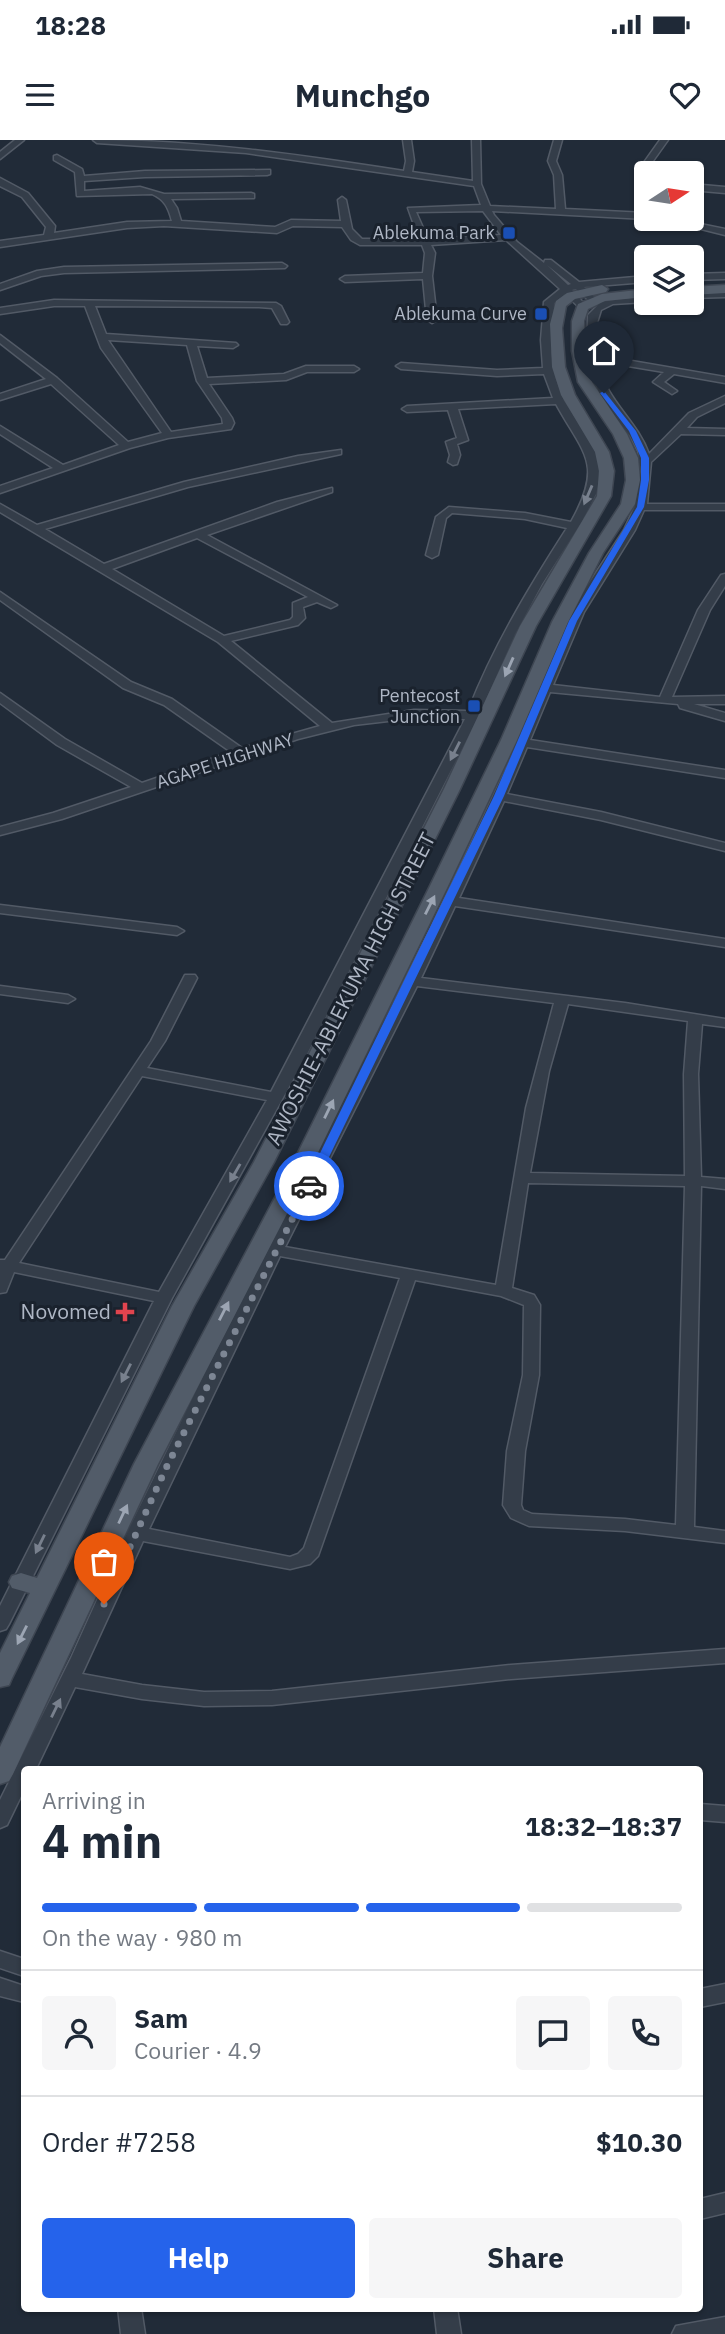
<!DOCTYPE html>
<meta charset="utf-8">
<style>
body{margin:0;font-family:"IBM Plex Sans",sans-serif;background:#f6f6f7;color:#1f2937;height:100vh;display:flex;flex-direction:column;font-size:26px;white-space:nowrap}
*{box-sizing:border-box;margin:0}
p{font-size:23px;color:#747a83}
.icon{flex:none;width:38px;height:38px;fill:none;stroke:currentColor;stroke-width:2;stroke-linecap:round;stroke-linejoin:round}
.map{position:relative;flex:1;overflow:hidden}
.drawer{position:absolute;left:21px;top:1626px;width:682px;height:546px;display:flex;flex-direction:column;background:#fff;border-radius:7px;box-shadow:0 2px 5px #0004}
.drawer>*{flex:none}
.needle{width:46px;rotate:78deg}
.controls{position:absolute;left:634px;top:21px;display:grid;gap:14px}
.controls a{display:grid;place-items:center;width:70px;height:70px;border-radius:7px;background:#fff;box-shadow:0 2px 5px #0004;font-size:35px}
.pin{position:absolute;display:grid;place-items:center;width:60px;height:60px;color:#fff;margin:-72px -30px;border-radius:50% 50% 50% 0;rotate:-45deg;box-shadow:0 0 7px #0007}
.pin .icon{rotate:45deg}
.courier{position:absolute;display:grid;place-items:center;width:70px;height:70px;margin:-35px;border:5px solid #2563eb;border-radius:50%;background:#fff;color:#222;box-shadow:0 2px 9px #0007}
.head em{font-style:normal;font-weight:800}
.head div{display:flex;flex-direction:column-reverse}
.head{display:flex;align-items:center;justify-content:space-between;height:119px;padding:0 21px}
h1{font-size:46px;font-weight:800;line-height:52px}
.bar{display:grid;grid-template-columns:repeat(4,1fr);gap:10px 7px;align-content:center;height:84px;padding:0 21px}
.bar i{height:9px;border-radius:5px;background:#e0e1e3}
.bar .on{background:#2563eb}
.bar p{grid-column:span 4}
.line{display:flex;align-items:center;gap:18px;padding:0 21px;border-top:2px solid #e0e1e3}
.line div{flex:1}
.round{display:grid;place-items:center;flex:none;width:74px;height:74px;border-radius:7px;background:#f6f6f7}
.cta{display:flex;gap:14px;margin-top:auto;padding:14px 21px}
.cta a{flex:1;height:80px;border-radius:7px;background:#2563eb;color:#fff;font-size:28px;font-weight:800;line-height:80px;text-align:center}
.cta a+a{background:#f6f6f7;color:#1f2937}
.status{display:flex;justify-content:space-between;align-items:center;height:49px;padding:0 35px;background:#fff;direction:ltr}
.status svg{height:19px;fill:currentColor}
header{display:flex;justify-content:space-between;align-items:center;height:91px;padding:0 21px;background:#fff;font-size:32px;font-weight:800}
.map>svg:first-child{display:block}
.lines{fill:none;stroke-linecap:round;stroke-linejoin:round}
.minor-casing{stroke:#525a66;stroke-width:3}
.major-casing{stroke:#3e4652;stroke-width:3}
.minor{fill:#343d49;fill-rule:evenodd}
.major{fill:#525c69;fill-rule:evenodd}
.oneway{fill:#78808d}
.oneway2{fill:#9ca5b3}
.route{fill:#2563eb}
.done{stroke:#7d8694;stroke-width:7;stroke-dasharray:0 12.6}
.transit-dot{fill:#1a4fb4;stroke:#1a222d;stroke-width:2.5}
.health-dot{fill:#e0444e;stroke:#1a222d;stroke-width:2.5}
.labels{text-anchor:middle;stroke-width:6;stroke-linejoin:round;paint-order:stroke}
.far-poi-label{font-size:18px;fill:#afb7c5;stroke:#1a222d;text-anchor:end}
.far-street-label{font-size:18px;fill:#afb7c5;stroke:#1a222d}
.street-label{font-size:21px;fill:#afb7c5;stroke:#1a222d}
.poi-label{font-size:21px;fill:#afb7c5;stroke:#1a222d;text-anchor:end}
</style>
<div class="status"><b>18:28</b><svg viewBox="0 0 49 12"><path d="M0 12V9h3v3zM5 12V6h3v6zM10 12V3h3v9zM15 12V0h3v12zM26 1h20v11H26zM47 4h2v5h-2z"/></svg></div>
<header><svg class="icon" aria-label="menu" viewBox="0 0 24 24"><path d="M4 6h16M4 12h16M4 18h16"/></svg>Munchgo<svg class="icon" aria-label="heart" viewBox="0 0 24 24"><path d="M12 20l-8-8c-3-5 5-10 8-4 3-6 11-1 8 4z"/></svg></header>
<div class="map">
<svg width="725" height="2194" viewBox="0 0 725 2194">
<rect width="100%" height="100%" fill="#212b38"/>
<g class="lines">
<defs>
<g id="minor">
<path d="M15 0H24L0 19V12Z"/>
<path d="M93 0C198 0 300 15 404 31L406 21 403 0H411L414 21 412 32 473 41 472 0H480L481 44 490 66 556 69 554 35 548 21 554 0H562L556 21 562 35 565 69 646 73V79L492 71 494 75 517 102 544 123 545 120H551L579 142 646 136V142L584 147 598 161 593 164 576 149 572 150 587 167 582 170 565 154 554 163 551 213 555 237 564 261 590 301 598 318 599 340 596 354 582 381 542 444 515 494 479 575 306 916 172 1158 9 1484 6 1489 0 1491V1466L154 1161 14 1132 6 1152 0 1153V1120H5L151 901 185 835H195L197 838 165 901 147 928 271 952 465 579 414 578 354 585 298 599 62 679 0 695V687L53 673 131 647 57 605 0 563V553L65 599 142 643 231 612 164 565 123 548 0 460V452L131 542 172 559 242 608 320 586 218 502 0 372V364L37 385 184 342 298 316 341 310V314L188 347 45 389 104 424 277 362 332 348V352L207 395 337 465 331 468 317 462 303 467 305 478 298 485 231 501 332 583 414 570 468 571C494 505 529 447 567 388L525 379 452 373 446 378 438 415 432 418 426 415 436 377 449 367 525 373 571 382C604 323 584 315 556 264L458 269 468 300 457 304 460 315 457 324 453 325 448 322 450 315 446 302 457 298 448 270 407 272 402 269 407 266 553 258 544 234 497 236 401 229 396 226 401 223 497 230 543 228 541 200 544 162 560 149 506 100 431 105 435 113 432 136 437 180 432 183 427 180 423 139 345 142 340 139 345 136 423 133 425 113 422 105H360L351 100 342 87 293 86 277 93 164 86 127 88 0 107V101L44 95 46 87 22 57 0 46V38L28 53 55 86 54 93 127 82 172 81C168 67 165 60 152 54L77 56 75 32 54 20V16L57 15 82 29 84 36 145 31 270 30V34L267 35 145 37 84 41V51L140 47 164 54 251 53 254 54V58L171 59 177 68 181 81 275 87 291 80 341 81 338 60 342 57 346 60 352 89 362 99H419L408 68 481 65 474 46 246 13 97 3ZM483 71 501 95 428 99 416 72ZM547 125 571 144 568 145ZM197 398 308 457 293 463V477L290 480 224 496 112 429ZM142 936 267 960 159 1152 19 1123Z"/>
<path d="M660 0H668L648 28 650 33 643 35 640 28Z"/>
<path d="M691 44 725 47V53L691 50Z"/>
<path d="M661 79H676L725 89V95Z"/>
<path d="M282 123 287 126 285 128 64 133 41 136 0 150V144L37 131 64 127Z"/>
<path d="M725 133V139L691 140V134Z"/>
<path d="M725 151V157L691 158V152Z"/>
<path d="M646 156V162L613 164 601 170 596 186 597 215 725 237V243L674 234 664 242 677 251 672 254 653 242 664 232 598 221C605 261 636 278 649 314L689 273 725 256V263L697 277 687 288 725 289V295L681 294 651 322 647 364H725V370H644L635 390 584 472 553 545 660 557 698 470 721 435 725 434V446L710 470 672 557 725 556V564H694L725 573V581L680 568 678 564 550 552 530 600 725 630V638L527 607 507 654 601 672 725 703V711L601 680 504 661 459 758 725 799V807L455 766 421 838 625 863 725 879V887L702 884 698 934 701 1037 725 1039V1049L701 1046 694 1387 725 1391V1403L625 1391 529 1386 511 1378 503 1365 507 1311 523 1235 524 1165 501 1156 415 1140 318 1416 310 1424 290 1429 143 1401 82 1534 142 1545 204 1552 272 1551 511 1525 725 1509V1523L511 1539 272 1565 204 1566 142 1559 75 1547 36 1629H24V1650L7 1685 0 1688V1660L71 1518 127 1393 203 1237 431 788 506 628 567 484 586 448 624 390 635 366 641 332 638 311 630 296 600 256 587 217 588 175 601 162ZM417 846 554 863 526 968 496 1145 285 1107ZM568 864 688 881 684 934 685 1036 530 1033 549 931ZM528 1043 685 1046 676 1385 625 1379 532 1374 523 1370 521 1365 525 1311 539 1235 540 1165 534 1155 512 1148ZM280 1116 400 1138 304 1408 298 1414 290 1417 149 1389Z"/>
<path d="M54 160 276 163 281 166 289 182 287 184H281L272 168 259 167 95 166 106 194 236 203 238 205 233 208 197 206 207 238 284 234 306 226H354L359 229 354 232H307L286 240 209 244 232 278 234 283 231 289 168 298 130 308 0 353V346L53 328 0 294V286L63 325 119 305 51 244 0 260V254L46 239 0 203V195L57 238 128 302 162 293 101 208 85 166H54L0 174V168ZM108 200 187 205 197 241 222 278 223 284 171 292Z"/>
<path d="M0 765 177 787 184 791 177 795 0 773Z"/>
<path d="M0 846 68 855 75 859 68 863 0 854Z"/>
<path d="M700 1664 725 1666V1682L700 1680Z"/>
<path d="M0 1811 24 1819V1836L0 1828Z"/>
<path d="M0 1838 24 1846V1862L0 1856Z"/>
<path d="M725 1844V1862L700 1867V1849Z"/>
<path d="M725 2053V2073L700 2079V2059Z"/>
<path d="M118 2168H141L145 2194H121Z"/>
<path d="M434 2168H457L461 2194H437Z"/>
<path d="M725 2177V2194H672L676 2186Z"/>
</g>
<g id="major">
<path d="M602 145 608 149 606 152 575 159 566 166 562 188 565 227 575 255 609 312 614 331 611 356 536 486 460 649 274 1022 194 1166 12 1538 9 1545 0 1547V1513L30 1453 12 1448 9 1442 12 1436 21 1433 37 1438 172 1166 254 1022 444 649 520 486 597 356 599 331 595 312 561 255 552 227 550 184 556 161 567 153Z"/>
<path d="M725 145V153L691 155V147Z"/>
<path d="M646 149V157L605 161 588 169 584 181 586 211 592 242 627 294 638 318 640 340 635 364 603 413 568 482 517 600 448 746 308 1033 158 1324 13 1634 9 1641 0 1644V1607L134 1324 288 1033 430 746 501 600 552 482 589 413 621 364 626 340 624 318 613 294 578 242 572 211V181L578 164 602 154Z"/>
</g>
</defs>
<use href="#minor" class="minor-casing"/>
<use href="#major" class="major-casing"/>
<use href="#minor" class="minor"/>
<use href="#major" class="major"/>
</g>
<defs><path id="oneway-solid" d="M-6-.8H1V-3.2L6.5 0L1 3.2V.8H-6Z" transform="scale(1.75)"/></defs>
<g class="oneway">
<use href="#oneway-solid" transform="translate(588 355) rotate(113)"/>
<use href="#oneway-solid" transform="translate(455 611) rotate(117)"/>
<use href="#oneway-solid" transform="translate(235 1033) rotate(120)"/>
<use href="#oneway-solid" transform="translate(126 1233) rotate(117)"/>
<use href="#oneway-solid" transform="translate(40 1404) rotate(116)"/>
<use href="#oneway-solid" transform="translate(56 1568) rotate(-64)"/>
</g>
<g class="oneway2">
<use href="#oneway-solid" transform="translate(509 527) rotate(114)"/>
<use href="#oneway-solid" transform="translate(430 765) rotate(-63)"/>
<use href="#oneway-solid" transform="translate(329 969) rotate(-64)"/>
<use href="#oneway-solid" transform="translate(224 1171) rotate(-63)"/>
<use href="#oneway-solid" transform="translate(123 1374) rotate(-65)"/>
<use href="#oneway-solid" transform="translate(22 1495) rotate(117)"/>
</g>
<path class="route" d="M604 251 636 291 649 318V340L644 367 577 481 504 656 315 1046 305 1049 304 1046 494 656 569 481 637 367 641 340V318L629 291 600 253Z"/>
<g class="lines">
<path class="done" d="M104 1464 166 1328 309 1046"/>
</g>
<g class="transit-dot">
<rect x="502" y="86" width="14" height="14" rx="3.5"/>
<rect x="534" y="167" width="14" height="14" rx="3.5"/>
<rect x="467" y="559" width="14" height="14" rx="3.5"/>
</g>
<path class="health-dot" d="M121.5 1161.5h7v7h7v7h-7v7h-7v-7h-7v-7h7z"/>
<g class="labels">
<g class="far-poi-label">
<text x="495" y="99">Ablekuma Park</text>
<text x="527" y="180">Ablekuma Curve</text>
<text x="460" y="562">Pentecost<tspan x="460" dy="21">Junction</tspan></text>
</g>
<g class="far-street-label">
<text transform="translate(225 621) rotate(-18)" y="6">AGAPE HIGHWAY</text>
</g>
<g class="street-label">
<text transform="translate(351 849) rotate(-63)" y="7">AWOSHIE-ABLEKUMA HIGH STREET</text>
</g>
<g class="poi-label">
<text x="111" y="1179">Novomed</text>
</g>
</g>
</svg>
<div class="controls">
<a><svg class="needle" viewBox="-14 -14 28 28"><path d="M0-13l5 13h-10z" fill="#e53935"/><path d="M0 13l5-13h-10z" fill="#747a83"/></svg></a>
<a><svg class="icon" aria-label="layers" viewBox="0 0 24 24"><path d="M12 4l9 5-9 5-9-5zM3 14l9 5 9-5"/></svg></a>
</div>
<div class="pin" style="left:104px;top:1464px;background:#ea580c"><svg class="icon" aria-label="bag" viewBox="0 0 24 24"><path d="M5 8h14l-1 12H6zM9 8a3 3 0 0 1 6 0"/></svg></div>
<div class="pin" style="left:604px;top:253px;background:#1f2937"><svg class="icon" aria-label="home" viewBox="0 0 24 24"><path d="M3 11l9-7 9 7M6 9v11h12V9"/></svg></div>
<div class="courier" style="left:309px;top:1046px"><svg class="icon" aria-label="car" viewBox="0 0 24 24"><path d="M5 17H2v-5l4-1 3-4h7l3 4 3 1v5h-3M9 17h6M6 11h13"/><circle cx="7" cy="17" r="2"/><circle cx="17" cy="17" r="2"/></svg></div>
<section class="drawer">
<div class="head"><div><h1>4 min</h1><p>Arriving in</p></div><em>18:32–18:37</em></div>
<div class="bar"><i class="on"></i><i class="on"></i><i class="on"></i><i></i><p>On the way · 980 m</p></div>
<div class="line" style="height:126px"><a class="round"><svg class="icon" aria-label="person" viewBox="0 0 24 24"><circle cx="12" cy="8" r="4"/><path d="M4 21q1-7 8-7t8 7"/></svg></a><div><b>Sam</b><p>Courier · 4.9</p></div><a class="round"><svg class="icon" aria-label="chat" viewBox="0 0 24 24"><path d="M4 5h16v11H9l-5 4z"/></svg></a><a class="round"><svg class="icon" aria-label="phone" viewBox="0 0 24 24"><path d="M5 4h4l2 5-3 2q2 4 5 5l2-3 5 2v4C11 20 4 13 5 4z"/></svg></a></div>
<div class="line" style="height:91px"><div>Order #7258</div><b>$10.30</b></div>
<div class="cta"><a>Help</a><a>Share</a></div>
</section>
</div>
